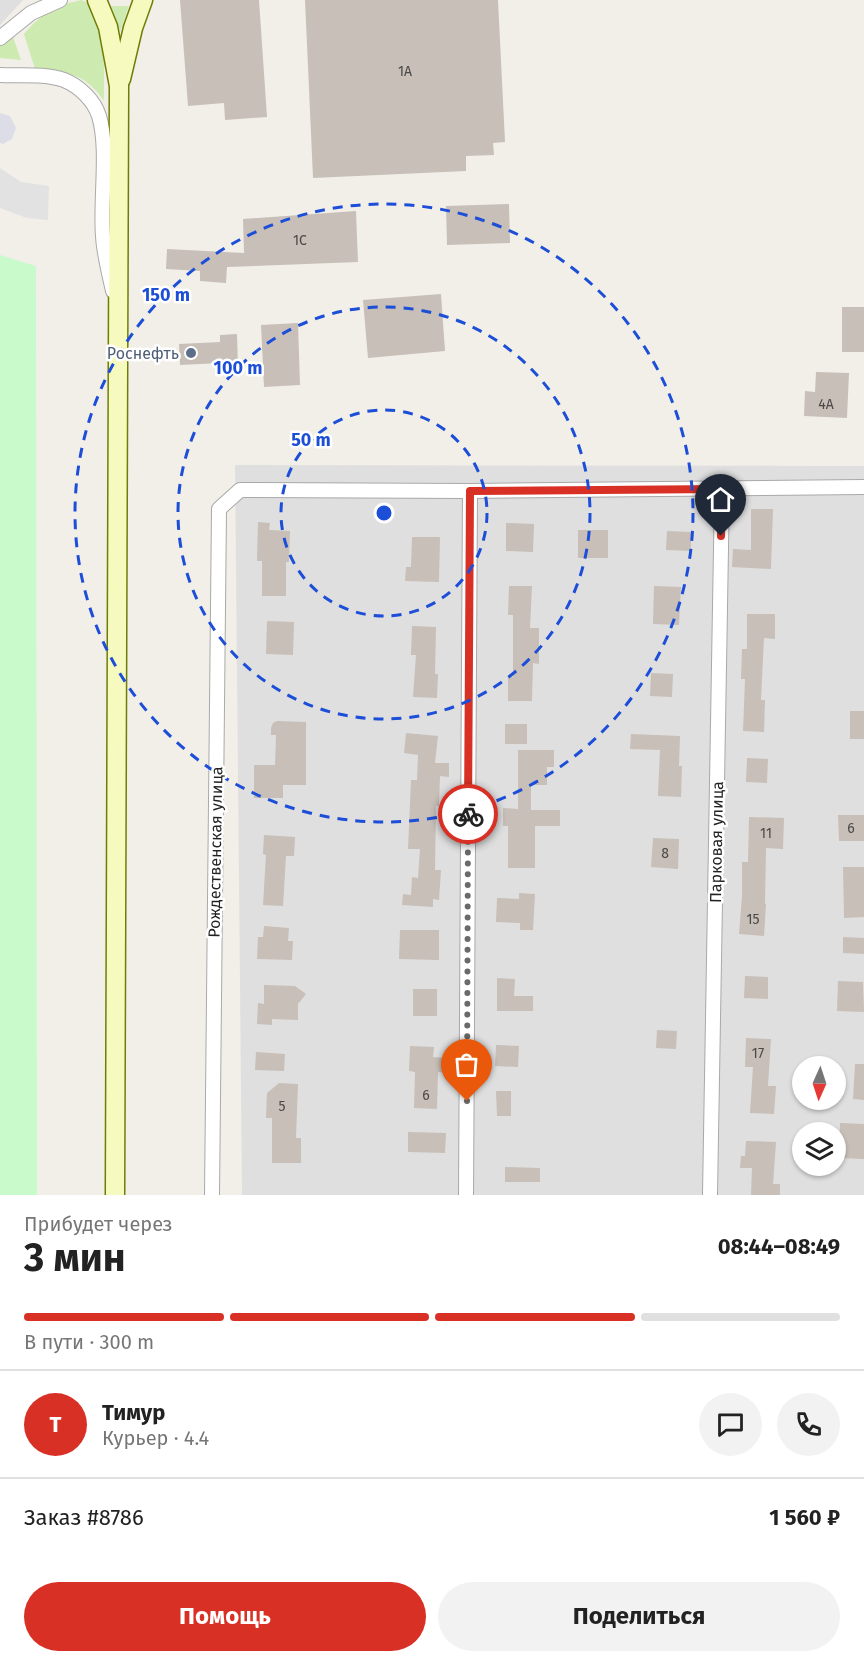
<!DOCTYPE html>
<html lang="ru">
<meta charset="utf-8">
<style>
body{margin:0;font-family:"Fira Sans",sans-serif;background:#f2f2f2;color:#222;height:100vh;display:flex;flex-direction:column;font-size:22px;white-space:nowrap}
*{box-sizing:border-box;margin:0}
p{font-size:20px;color:#767676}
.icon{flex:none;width:33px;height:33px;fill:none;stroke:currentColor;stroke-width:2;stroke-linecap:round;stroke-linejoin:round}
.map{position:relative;height:1195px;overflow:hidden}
.side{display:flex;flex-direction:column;background:#fff;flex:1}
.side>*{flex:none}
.needle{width:39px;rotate:183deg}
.buttons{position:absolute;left:792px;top:1056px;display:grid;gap:12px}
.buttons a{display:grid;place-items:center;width:54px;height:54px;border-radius:50%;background:#fff;box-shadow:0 2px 4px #0004;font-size:30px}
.pin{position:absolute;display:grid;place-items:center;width:51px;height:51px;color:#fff;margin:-62px -26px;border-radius:50% 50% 50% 0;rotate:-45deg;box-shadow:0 0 6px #0007}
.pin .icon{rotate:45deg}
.courier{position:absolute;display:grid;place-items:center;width:60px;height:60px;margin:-30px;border:4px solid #d93025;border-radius:50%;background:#fff;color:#222;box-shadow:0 2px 8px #0007}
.headline em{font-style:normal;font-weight:700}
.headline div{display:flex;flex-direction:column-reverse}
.headline{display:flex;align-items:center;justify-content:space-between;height:102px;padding:0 24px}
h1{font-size:39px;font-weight:700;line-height:45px}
.bar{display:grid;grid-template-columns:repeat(4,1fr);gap:9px 6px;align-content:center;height:72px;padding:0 24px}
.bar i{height:8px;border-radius:4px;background:#e0e0e0}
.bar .active{background:#d93025}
.bar p{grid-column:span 4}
.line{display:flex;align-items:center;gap:15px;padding:0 24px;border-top:2px solid #e0e0e0}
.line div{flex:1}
.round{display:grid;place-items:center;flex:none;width:63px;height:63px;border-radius:32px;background:#f2f2f2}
.button{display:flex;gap:12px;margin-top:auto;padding:12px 24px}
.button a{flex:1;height:69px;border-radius:36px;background:#d93025;color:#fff;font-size:24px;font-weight:700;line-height:69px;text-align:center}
.button a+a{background:#f2f2f2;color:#222}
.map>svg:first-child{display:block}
.residential{fill:#e0dfdf;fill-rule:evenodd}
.grass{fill:#cdebb0}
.park{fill:#c8facc}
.parking{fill:#e2e2e2}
.plaza{fill:#dddde8}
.building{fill:#c7bfb8}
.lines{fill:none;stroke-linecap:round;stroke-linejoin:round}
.street-casing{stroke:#a9a9a9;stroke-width:16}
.secondary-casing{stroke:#707d05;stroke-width:21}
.street{stroke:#fff;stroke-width:14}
.secondary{stroke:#f7fabf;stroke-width:18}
.done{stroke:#6b6a68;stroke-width:6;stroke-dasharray:0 10.8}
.route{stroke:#d93025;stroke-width:8}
.ring{fill:none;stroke:#1d4ed8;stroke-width:3;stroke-dasharray:10 8}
.service-dot{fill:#5c6f8a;stroke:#fff;stroke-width:2}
.labels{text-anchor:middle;stroke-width:5;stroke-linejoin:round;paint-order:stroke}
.number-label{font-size:14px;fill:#4b4948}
.service-label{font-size:16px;fill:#4e5e75;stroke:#fff;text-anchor:end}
.street-label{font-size:16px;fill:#222;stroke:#fff}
.centre{fill:#1d4ed8;stroke:#fff;stroke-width:3}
.ring-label{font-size:18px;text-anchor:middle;font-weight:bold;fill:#1d4ed8;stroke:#fff;stroke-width:5;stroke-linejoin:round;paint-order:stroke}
</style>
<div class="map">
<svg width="864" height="1195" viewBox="0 0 864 1195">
<rect width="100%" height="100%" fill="#f2efe9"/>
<g class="residential">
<path d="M0 0H23L0 25Z"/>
<path d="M235 465 864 466V1195H242ZM802 1066H836V1100H802ZM802 1132H836V1166H802Z"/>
</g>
<g class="grass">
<path d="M81 0C108 7 104 78 104 101 86 74 67 71 35 69L24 34C42 13 54 6 81 0Z"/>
<path d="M111 6H129L120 32Z"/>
<path d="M12 34 21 60 0 58V43Z"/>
</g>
<path class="park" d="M0 255 36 266 37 1195H0Z"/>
<path class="parking" d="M0 168 21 182 49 186 48 220 27 218 0 208Z"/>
<path class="plaza" d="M0 113 10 116 16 128 12 139 3 144 0 143Z"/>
<g class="building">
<path d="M180 0H259L267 117 225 120 224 103 188 106Z"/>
<path d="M305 0H498L505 142 493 143 494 155 466 156V171L313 178Z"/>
<path d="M509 204 510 243 447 245 446 206Z"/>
<path d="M356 211 358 262 227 267 226 283 200 281V271L166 269 167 249 244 253 243 219Z"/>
<path d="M441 294 445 351 368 358 363 300Z"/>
<rect x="842" y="307" width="22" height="45"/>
<path d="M298 323 300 385 264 387 261 325Z"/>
<path d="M237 334 238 367 221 368V363L180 365 179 344 220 342V335Z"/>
<path d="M816 372 849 373 847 418 804 416 805 391 815 392Z"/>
<path d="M751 509H773L771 569 732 567 733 549 751 550Z"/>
<path d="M258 522 270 523 269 530 290 531 289 562H286V596H262V561H257Z"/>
<path d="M506 523 534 524 533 552 506 551Z"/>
<rect x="578" y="530" width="30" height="28"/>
<path d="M667 531 691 532V551L666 550Z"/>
<path d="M412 537H440L439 582 405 581 406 567H411Z"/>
<path d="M509 586H532L530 628H539V664L533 663 532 701H508V677H513V615H508Z"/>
<path d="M654 586 681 587 679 625 653 624Z"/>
<path d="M747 614H775V639L764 638 761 700H765L764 732 743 731 745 679H741L742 649H747Z"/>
<path d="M267 621 294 622 293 655 266 654Z"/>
<path d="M412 626 436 627 435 674H438L437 698 413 697 416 655H411Z"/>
<path d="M651 673 673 674 672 697 650 696Z"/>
<rect x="850" y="711" width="14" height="28"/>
<path d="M277 721 306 722V785H283V798H254V765H275L276 735H271V728L273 723Z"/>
<rect x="505" y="724" width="22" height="20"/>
<path d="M406 733 438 736 435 763H449V777L440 776 439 806H436L435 870H441L439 900 433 899V907L402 905 403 894 411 895 412 877 418 878 420 849H408L411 780H417L418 755 404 753Z"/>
<path d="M631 734 680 736 679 766H682L681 797 658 796 660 750 630 749Z"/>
<path d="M518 750H554V767H547V785H531V810H560V826H535V868H508V826H503V808L518 809Z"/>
<path d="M747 758 768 759 767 783 746 782Z"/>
<path d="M838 815H864V841H839Z"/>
<path d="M749 817 784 818 783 849 766 848 765 904H766L764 936 739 934 742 896V862H748Z"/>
<path d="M264 835 295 837 294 856H286L283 906 263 905 266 855 263 854Z"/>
<path d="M653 838 679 839 678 869 651 867Z"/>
<path d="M843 867H864V917L844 918Z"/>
<path d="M519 893 535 894 533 930H520V923L496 922 497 898 519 899Z"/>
<path d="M264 926 289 928 288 941H293L292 960 257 959 258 937H263Z"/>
<path d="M400 930H439V960L399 959Z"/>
<path d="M843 937 864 938V954L843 953Z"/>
<path d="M745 976 768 977V999L744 998Z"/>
<path d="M497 978 515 979 514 996H533V1011H497Z"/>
<path d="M838 981 863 982 864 1012 837 1011Z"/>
<path d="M264 985 295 986 306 994 298 1004V1020L272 1019V1025L257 1024 258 1003 264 1004Z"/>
<rect x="413" y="989" width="24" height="27"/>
<path d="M657 1030 677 1031 676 1049 656 1048Z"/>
<path d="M746 1038 771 1039 768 1086H776L774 1114 750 1113 753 1067H745Z"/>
<path d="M496 1045 519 1046 518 1067 495 1066Z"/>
<path d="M410 1046 434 1047 433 1057 447 1058V1073L438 1072 437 1109 414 1108 415 1072 409 1071Z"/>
<path d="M256 1052 285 1054 284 1071 255 1070Z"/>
<path d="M855 1064H864V1100L853 1099Z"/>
<path d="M279 1083 298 1084 296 1138H301V1163H272V1118H266L267 1093Z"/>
<path d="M496 1091H511V1116H497Z"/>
<path d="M840 1123 864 1124V1159L839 1158Z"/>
<path d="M408 1132 446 1133 445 1153 408 1152Z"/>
<path d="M746 1141 776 1142 773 1184H780V1195H751L752 1168H740L741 1156H745Z"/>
<path d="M505 1167 540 1168V1182H505Z"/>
</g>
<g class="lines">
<defs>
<g id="street">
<path d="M0 38 31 13 60 0"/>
<path d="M0 75C20 76 45 73 64 80 79 86 94 100 99 116 109 148 100 201 103 236 104 254 109 273 113 291"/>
<path d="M212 1195 219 509 240 490 470 491 864 487"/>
<path d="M466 1195 470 491"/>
<path d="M710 1195 722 489"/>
</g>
<g id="secondary">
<path d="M97 0 108 27 119 86 115 1195"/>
<path d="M121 79 133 28 143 0"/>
</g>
</defs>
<use href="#street" class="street-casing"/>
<use href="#secondary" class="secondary-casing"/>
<use href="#street" class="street"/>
<use href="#secondary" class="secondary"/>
</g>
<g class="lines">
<path class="done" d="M467 1101 468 814"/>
<path class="route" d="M468 814 470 491 722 489 721 536"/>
</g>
<g class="ring">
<circle cx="384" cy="513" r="103"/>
<circle cx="384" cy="513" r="206"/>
<circle cx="384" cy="513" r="309"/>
</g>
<circle class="service-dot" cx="191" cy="353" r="6"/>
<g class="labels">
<g class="number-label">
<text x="405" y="76">1А</text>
<text x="300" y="245">1С</text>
<text x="826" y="409">4А</text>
<text x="851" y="833">6</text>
<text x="766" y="838">11</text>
<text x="665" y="858">8</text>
<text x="753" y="924">15</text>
<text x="758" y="1058">17</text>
<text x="426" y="1100">6</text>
<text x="282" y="1111">5</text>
</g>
<g class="service-label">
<text x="179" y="359">Роснефть</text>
</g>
<g class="street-label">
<text transform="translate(716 842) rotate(-89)" y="6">Парковая улица</text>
<text transform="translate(215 852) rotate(-89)" y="6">Рождественская улица</text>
</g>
</g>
<circle cx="384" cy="513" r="9" class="centre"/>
<g class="ring-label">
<text x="166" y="301">150 m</text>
<text x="238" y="374">100 m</text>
<text x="311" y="446">50 m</text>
</g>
</svg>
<div class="buttons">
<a><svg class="needle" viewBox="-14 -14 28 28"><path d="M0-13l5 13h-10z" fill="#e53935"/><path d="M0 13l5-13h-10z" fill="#767676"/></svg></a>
<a><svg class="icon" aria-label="layers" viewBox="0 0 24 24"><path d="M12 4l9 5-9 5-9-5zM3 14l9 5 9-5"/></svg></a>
</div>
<div class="pin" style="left:467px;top:1101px;background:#ea580c"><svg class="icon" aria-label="bag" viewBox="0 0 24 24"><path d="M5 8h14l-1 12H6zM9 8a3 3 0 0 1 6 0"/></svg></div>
<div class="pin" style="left:721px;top:536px;background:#1f2937"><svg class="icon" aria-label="home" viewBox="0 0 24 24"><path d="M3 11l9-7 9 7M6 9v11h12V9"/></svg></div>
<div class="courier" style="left:468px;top:814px"><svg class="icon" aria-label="bike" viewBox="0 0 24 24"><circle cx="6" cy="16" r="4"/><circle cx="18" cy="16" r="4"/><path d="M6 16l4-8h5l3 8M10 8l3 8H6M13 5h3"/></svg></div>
</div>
<section class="side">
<div class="headline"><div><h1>3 мин</h1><p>Прибудет через</p></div><em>08:44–08:49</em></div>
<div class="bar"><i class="active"></i><i class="active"></i><i class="active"></i><i></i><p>В пути · 300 m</p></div>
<div class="line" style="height:108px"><b class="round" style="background:#d93025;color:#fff">Т</b><div><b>Тимур</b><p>Курьер · 4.4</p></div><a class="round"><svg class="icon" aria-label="chat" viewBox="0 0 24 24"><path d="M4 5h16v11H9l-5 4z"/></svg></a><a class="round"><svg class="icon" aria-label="phone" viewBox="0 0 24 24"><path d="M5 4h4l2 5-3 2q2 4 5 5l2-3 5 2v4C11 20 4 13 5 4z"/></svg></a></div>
<div class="line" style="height:78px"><div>Заказ #8786</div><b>1 560 ₽</b></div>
<div class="button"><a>Помощь</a><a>Поделиться</a></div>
</section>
